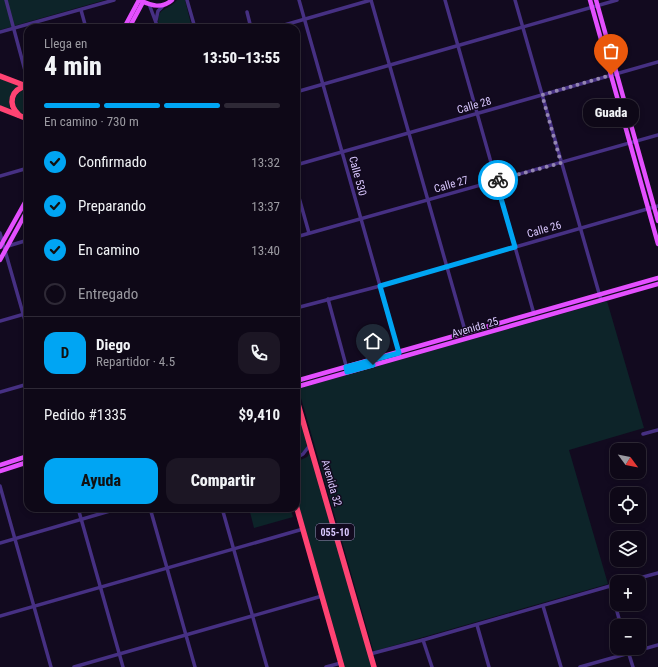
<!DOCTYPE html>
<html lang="es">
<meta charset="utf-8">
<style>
body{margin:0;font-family:"Roboto Condensed",sans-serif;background:#1c1624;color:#f1f3f6;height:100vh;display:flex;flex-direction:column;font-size:15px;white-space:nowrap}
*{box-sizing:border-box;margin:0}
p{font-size:13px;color:#9b9aa1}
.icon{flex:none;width:22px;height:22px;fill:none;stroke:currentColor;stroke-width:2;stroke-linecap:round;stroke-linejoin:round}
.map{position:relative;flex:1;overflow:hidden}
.sheet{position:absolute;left:24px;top:24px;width:276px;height:488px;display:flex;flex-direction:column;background:#0e0817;border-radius:12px;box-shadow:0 2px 6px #0003,0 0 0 1px #2e2936}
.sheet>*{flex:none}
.needle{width:26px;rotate:122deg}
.tools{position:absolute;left:610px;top:443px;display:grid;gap:8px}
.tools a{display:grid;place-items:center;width:36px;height:36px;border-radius:8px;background:#0e0817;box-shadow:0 2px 6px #0003,0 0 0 1px #2e2936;font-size:20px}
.pin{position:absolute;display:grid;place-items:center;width:34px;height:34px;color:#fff;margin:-41px -17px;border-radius:50% 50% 50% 0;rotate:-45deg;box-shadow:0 0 4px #0007}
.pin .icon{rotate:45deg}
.courier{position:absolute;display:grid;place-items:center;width:40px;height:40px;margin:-20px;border:3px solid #00a5f3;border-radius:50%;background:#fff;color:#222;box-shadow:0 1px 5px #0007}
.bubble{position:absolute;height:28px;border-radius:12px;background:#0e0817;box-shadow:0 2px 6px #0003,0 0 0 1px #2e2936;font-size:13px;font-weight:800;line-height:28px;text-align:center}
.headline em{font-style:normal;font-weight:800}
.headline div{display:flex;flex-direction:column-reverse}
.headline{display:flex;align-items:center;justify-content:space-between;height:68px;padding:0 20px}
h1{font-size:26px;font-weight:800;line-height:30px}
.bar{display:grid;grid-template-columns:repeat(4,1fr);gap:6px 4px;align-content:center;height:48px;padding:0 20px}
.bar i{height:5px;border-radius:3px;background:#2e2936}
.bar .selected{background:#00a5f3}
.bar p{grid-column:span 4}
.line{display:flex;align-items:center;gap:10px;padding:0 20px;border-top:1px solid #2e2936}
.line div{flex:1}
.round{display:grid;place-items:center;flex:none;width:42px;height:42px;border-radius:12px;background:#1c1624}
ol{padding:0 20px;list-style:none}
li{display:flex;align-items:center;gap:12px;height:44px}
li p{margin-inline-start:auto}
li .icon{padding:4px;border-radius:50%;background:#00a5f3;color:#111;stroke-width:4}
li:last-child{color:#9b9aa1}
li i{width:22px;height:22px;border:2px solid #2e2936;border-radius:50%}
.button{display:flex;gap:8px;margin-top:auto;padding:8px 20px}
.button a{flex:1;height:46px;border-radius:12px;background:#00a5f3;color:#111;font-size:16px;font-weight:800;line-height:46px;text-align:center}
.button a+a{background:#1c1624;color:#f1f3f6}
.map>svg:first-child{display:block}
.green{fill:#0d2429}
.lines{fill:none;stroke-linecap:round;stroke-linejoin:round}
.minor{stroke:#463083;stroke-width:3.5}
.major{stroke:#e44fff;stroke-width:4.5}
.highway{stroke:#ff4373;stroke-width:5.5}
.done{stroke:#9486b1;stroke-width:4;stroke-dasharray:0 7.2}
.route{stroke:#00a5f3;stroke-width:5}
.labels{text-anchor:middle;stroke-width:3;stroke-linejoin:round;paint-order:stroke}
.shield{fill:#120a1f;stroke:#9e8fbc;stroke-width:1}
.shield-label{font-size:10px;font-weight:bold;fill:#dac8ff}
.street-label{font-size:11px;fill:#dac8ff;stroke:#120a1f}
</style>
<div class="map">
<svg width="658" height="667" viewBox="0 0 658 667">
<rect width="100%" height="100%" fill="#120a1f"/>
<g class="green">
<path d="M0 0H105L0 30Z"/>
<path d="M177 0H185L192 28H159C155 6 167 12 177 0Z"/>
<path d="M0 78 18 86C11 93 8 98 10 109L0 106Z"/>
<path d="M23 90H28V116C25 115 21 114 19 112 11 105 15 94 23 90Z"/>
<path d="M607 301 644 428 569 450 608 584 375 651 373 650 299 391 301 388Z"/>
<path d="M296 401C298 409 309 438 307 445 306 451 301 454 296 456Z"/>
<path d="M310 453 372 667H345L296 496V462L307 457Z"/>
<path d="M249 508H290L293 517 254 528Z"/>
</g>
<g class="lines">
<g class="minor">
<path d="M6 0 27 78V86"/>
<path d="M187 0 195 28"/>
<path d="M299 0 380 286 400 357"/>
<path d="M371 0 466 334"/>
<path d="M445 0 534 314"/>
<path d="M515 0 601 300"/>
<path d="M149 4 158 28"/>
<path d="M81 10 86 28"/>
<path d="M247 12 251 28"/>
<path d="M156 20 158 11 163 6"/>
<path d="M274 28 371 0"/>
<path d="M0 32 114 0"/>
<path d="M296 92 617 0"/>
<path d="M296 165 658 62"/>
<path d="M0 176 28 168"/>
<path d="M296 187 309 233"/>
<path d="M0 233 28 331"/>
<path d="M296 237 658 135"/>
<path d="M8 246 28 240"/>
<path d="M328 299 347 369"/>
<path d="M296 308 380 286 658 206"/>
<path d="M0 321 28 313"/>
<path d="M0 392 28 384"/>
<path d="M643 434 658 430"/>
<path d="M296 458 303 454 310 445"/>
<path d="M0 486 51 667"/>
<path d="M78 508 123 667"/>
<path d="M150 508 195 667"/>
<path d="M222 508 267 667"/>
<path d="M0 543 120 508"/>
<path d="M625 582 658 573"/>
<path d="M610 586 621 626"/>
<path d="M543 606 561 667"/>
<path d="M0 616 303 529"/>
<path d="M477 625 489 667"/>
<path d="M423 640 432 667"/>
<path d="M627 648 633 667"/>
<path d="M370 654 423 640 617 584"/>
<path d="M74 667 322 596"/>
<path d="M326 667 341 663"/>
<path d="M580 667 658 645"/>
</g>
<g class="major">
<path d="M140 0C151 6 162 9 172 0"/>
<path d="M590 0 658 244"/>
<path d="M596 0 658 221"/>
<path d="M124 28 139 0"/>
<path d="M129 28 143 2"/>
<path d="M0 247 28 197"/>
<path d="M0 260 28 209"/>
<path d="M296 381 658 278"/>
<path d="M296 387 658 284"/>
<path d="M0 465 28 456"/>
<path d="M0 471 28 462"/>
</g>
<g class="highway">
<path d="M0 76 26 86"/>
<path d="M0 108 28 119"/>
<path d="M19 115C7 104 11 89 27 86"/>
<path d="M296 397 374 667"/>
<path d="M296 505 342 667"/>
</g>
</g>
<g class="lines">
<path class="done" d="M498 180 561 163 542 95 611 75"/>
<path class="route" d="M373 365 347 372 346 367 399 353 380 286 515 247 496 181 498 180"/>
</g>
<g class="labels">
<rect class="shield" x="316" y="524" width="38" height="16" rx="3"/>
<g class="shield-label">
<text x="335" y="536">055-10</text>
</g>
<g class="street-label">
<text transform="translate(474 105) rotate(-16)" y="4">Calle 28</text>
<text transform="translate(358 176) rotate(75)" y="4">Calle 530</text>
<text transform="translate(451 184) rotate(-16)" y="4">Calle 27</text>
<text transform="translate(544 229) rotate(-16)" y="4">Calle 26</text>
<text transform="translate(475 327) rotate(-16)" y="4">Avenida 25</text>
<text transform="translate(332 483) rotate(74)" y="4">Avenida 32</text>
</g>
</g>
</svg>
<div class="tools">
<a><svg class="needle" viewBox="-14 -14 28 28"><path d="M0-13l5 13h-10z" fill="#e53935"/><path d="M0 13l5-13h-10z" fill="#9b9aa1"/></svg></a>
<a><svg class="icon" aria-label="locate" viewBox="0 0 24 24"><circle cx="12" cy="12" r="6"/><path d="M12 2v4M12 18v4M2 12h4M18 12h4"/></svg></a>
<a><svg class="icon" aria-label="layers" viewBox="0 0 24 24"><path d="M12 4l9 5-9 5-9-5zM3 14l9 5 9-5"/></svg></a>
<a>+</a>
<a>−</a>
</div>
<div class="pin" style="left:611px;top:75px;background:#ea580c"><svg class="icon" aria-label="bag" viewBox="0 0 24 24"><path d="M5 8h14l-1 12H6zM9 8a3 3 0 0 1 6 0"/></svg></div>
<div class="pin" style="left:373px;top:365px;background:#1f2937"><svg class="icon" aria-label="home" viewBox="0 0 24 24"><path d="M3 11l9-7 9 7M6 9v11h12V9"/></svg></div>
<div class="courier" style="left:498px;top:180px"><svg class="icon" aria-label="bike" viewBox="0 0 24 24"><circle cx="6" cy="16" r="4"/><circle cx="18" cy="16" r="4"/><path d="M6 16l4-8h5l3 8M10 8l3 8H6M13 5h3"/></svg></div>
<div class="bubble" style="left:583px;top:99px;width:56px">Guada</div>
<section class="sheet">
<div class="headline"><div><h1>4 min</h1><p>Llega en</p></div><em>13:50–13:55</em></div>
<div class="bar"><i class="selected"></i><i class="selected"></i><i class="selected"></i><i></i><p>En camino · 730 m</p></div>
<ol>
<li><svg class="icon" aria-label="check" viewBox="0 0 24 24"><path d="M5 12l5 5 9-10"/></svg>Confirmado<p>13:32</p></li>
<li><svg class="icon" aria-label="check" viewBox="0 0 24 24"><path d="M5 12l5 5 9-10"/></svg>Preparando<p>13:37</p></li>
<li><svg class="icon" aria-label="check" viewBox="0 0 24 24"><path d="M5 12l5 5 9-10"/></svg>En camino<p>13:40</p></li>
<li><i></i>Entregado</li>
</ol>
<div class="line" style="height:72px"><b class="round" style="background:#00a5f3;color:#111">D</b><div><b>Diego</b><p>Repartidor · 4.5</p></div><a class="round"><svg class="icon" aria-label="phone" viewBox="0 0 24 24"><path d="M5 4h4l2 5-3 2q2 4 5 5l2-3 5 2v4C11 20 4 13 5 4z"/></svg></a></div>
<div class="line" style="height:52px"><div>Pedido #1335</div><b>$9,410</b></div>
<div class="button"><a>Ayuda</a><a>Compartir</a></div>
</section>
</div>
